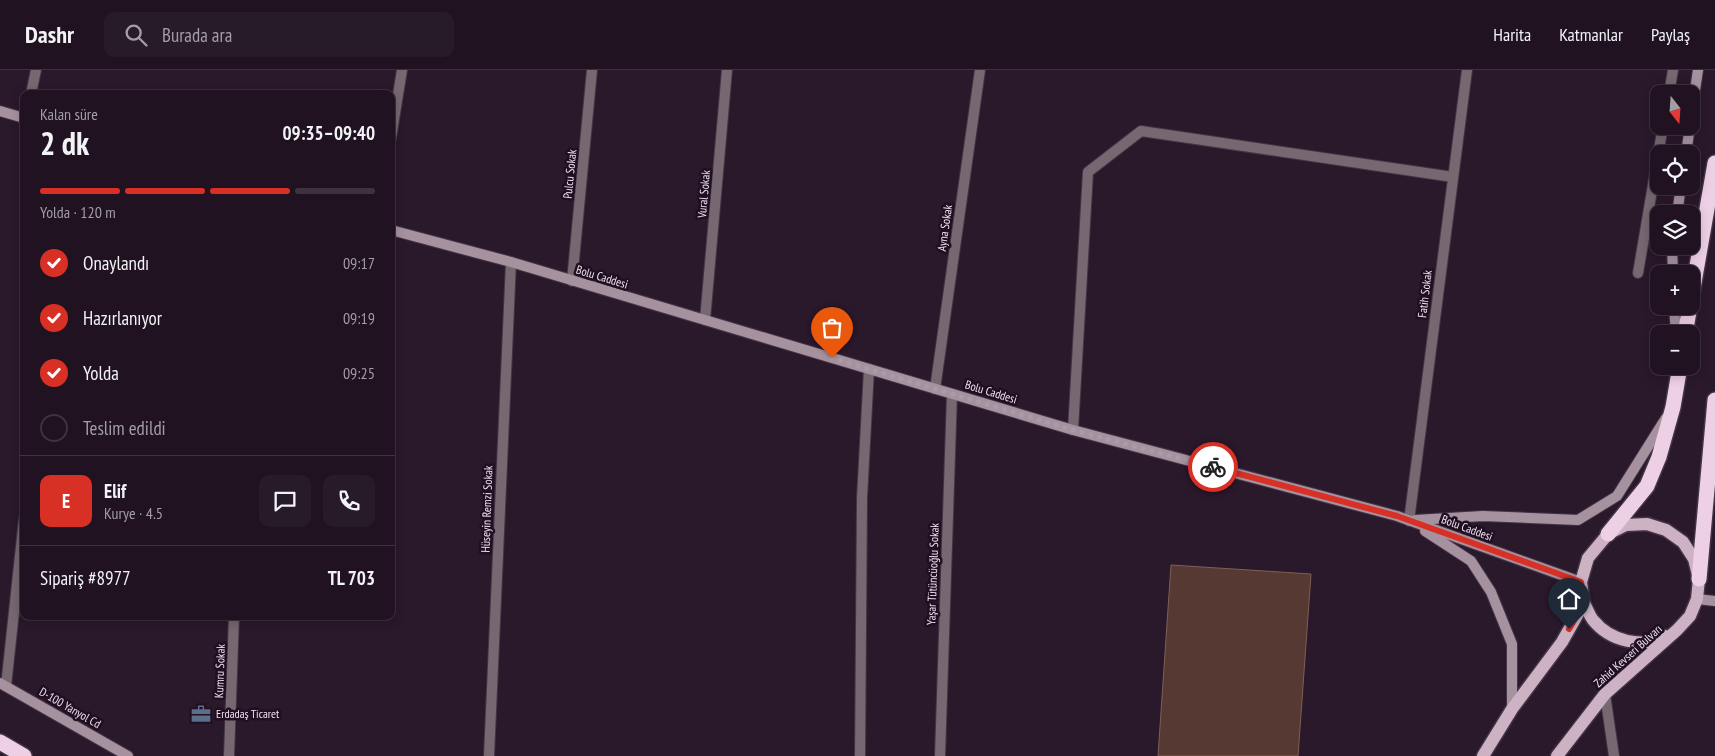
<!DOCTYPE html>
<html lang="tr">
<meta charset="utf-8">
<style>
body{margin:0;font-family:"PT Sans Narrow",sans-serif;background:#281b29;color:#f1f3f6;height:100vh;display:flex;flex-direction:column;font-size:19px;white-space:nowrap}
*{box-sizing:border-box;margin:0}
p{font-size:16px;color:#a29ea5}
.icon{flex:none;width:28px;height:28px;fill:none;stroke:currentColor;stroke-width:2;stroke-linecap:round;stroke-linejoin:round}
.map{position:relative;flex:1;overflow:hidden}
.drawer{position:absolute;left:20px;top:20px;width:375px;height:530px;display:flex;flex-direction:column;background:#201220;border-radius:10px;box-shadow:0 2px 12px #0003,0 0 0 1px #3d323e}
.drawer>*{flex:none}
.needle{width:32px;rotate:163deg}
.tools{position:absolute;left:1650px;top:15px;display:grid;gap:10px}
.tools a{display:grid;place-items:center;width:50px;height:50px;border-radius:10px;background:#201220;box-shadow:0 2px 12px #0003,0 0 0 1px #3d323e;font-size:25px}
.pin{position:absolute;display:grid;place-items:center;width:42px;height:42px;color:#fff;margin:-51px -21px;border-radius:50% 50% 50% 0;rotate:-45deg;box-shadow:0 0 5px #0007}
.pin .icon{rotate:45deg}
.courier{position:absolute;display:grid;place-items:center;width:50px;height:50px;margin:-25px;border:4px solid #d93025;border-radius:50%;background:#fff;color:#222;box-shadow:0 1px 6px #0007}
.head em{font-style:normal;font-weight:800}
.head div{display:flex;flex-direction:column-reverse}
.head{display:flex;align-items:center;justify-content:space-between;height:85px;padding:0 20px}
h1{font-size:32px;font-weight:800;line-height:38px}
.bar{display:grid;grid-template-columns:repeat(4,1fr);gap:8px 5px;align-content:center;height:60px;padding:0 20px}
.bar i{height:6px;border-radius:4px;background:#3d323e}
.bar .active{background:#d93025}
.bar p{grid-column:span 4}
.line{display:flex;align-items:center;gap:12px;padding:0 20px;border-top:1px solid #3d323e}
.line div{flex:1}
.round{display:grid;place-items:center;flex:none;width:52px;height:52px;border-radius:10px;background:#281b29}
ol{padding:0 20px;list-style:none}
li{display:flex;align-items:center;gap:15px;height:55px}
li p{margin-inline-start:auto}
li .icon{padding:5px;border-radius:50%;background:#d93025;color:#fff;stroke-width:4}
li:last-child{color:#a29ea5}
li i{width:28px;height:28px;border:2px solid #3d323e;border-radius:50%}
header{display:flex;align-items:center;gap:30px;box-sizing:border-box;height:70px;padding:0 25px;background:#201220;border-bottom:1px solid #3d323e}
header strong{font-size:24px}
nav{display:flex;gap:28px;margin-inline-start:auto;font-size:18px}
.search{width:350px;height:45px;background:#281b29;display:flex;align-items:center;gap:12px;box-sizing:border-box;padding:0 18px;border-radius:10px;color:#a29ea5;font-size:19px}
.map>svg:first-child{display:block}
.building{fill:#563932;stroke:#7f6058}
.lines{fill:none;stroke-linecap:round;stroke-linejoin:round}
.lane-casing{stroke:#453446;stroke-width:12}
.street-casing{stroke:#453446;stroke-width:12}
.secondary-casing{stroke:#453446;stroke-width:12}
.primary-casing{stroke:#453446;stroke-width:15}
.highway-casing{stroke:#453446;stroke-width:18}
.lane{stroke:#756870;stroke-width:10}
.street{stroke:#756870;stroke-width:10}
.secondary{stroke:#a6929f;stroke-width:10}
.primary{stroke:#ccb2c3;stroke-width:12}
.highway{stroke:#eed0e4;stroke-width:15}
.done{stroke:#a99baa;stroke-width:5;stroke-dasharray:0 9}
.route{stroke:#d93025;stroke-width:6}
.labels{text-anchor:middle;stroke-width:5;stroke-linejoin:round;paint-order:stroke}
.street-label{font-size:12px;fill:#eee2ef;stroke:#200f22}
.poi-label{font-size:12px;fill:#eee2ef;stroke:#200f22;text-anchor:start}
</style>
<header>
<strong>Dashr</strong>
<div class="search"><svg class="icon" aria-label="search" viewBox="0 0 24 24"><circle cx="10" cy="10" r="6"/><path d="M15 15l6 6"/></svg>Burada ara</div>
<nav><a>Harita</a><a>Katmanlar</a><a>Paylaş</a></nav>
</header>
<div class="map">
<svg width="1715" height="686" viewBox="0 0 1715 686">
<rect width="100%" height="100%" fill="#2a182b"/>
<path class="building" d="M1171 495 1311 504 1298 686H1158Z"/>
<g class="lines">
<defs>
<path id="lane" d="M860 686 862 428 869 299"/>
<g id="street">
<path d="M31 24 36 0"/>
<path d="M1669 24 1673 0"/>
<path d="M391 68 402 0"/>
<path d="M1638 203 1663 56"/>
<path d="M572 211 592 0"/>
<path d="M705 250 727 0"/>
<path d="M935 319 980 0"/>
<path d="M1073 360 1088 102 1141 61 1453 107"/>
<path d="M1409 451 1467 0"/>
<path d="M6 616 24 449"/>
<path d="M1605 624 1614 686"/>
<path d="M229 686 234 546"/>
<path d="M489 686 511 192"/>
<path d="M940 686 952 324"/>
</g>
<g id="secondary">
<path d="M0 41 24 48"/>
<path d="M1691 47 1698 0"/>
<path d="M1686 84 1690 56"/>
<path d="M1677 144 1681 116"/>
<path d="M391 160 511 192 1073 360 1397 446 1581 512"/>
<path d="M1672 176 1673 204"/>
<path d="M1674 236 1676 264"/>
<path d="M1415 450 1483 446 1578 450 1617 426 1666 348"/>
<path d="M1425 461 1471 491 1491 522 1512 574V639"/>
<path d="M1697 529 1715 531"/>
<path d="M0 613 128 686"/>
</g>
<g id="primary">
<path d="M1584 533C1587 538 1589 545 1593 550 1610 571 1642 579 1665 566"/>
<path d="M1483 686 1512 639 1562 572 1584 533 1581 512 1588 488 1608 464 1626 455 1647 454 1666 460 1683 472 1694 489 1699 509 1697 529 1690 546 1677 560 1605 624 1557 686"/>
</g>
<g id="highway">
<path d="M1691 230 1715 93"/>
<path d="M1685 264 1690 236"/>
<path d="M1608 464 1647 416 1659 387 1673 337 1680 296"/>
<path d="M1699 509 1715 330"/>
<path d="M0 672 24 686"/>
</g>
</defs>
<use href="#lane" class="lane-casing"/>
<use href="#street" class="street-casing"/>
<use href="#secondary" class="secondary-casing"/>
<use href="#primary" class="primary-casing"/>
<use href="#highway" class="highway-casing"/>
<use href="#lane" class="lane"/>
<use href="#street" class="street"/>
<use href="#secondary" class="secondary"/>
<use href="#primary" class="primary"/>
<use href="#highway" class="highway"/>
</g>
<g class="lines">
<path class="done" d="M832 288 1073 360 1213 397"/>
<path class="route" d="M1213 397 1397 446 1581 512 1584 533 1569 559"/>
</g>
<defs>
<symbol id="office-bare" viewBox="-9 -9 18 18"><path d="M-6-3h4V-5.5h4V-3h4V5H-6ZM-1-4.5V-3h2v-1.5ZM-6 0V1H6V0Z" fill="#5c6f8a" stroke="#200f22" stroke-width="2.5" paint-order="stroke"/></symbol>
</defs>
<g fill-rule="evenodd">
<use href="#office-bare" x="187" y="630" width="28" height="28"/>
</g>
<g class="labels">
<g class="street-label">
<text transform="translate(570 104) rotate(-84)" y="4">Pulcu Sokak</text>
<text transform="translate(704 124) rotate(-85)" y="4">Vural Sokak</text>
<text transform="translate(945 158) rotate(-82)" y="4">Ayna Sokak</text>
<text transform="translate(602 207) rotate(17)" y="4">Bolu Caddesi</text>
<text transform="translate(1425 224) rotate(-83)" y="4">Fatih Sokak</text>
<text transform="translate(991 322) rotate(17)" y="4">Bolu Caddesi</text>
<text transform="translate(487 439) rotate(-88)" y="4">Hüseyin Remzi Sokak</text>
<text transform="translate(1467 458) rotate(20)" y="4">Bolu Caddesi</text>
<text transform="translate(933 504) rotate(-88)" y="4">Yaşar Tütüncüoğlu Sokak</text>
<text transform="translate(1628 586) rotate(-42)" y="4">Zahid Kevseri Bulvarı</text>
<text transform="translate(220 601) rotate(-88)" y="4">Kumru Sokak</text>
<text transform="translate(70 638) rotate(30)" y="4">D-100 Yanyol Cd</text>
</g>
<g class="poi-label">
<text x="216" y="648">Erdadaş Ticaret</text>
</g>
</g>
</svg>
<div class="tools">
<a><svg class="needle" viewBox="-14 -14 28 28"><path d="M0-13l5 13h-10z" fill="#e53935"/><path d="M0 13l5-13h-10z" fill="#a29ea5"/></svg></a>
<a><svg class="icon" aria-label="locate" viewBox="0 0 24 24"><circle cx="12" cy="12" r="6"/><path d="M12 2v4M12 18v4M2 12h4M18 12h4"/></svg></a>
<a><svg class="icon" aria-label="layers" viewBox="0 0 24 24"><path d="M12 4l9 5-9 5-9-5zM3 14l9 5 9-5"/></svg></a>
<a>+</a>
<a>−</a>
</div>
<div class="pin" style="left:832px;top:288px;background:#ea580c"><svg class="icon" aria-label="bag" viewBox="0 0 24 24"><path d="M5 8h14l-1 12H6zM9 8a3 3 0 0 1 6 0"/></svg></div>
<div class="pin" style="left:1569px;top:559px;background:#1f2937"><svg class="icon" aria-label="home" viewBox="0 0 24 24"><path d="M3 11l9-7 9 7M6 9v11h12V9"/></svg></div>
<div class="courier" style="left:1213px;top:397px"><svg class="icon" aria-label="bike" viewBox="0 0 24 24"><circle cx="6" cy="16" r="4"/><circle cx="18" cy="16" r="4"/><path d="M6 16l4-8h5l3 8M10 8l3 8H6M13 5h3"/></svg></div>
<section class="drawer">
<div class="head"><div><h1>2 dk</h1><p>Kalan süre</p></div><em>09:35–09:40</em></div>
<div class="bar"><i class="active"></i><i class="active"></i><i class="active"></i><i></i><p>Yolda · 120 m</p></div>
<ol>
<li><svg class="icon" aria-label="check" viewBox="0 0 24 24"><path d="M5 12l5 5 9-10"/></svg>Onaylandı<p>09:17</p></li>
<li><svg class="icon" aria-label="check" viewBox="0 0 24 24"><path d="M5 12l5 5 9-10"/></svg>Hazırlanıyor<p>09:19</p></li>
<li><svg class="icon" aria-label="check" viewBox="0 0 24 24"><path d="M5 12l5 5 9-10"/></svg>Yolda<p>09:25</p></li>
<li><i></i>Teslim edildi</li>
</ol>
<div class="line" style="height:90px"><b class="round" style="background:#d93025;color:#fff">E</b><div><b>Elif</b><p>Kurye · 4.5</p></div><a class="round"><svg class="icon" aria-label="chat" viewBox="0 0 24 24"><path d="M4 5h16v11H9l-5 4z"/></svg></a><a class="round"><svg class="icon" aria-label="phone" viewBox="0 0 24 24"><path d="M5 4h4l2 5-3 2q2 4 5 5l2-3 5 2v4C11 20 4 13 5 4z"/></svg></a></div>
<div class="line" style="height:65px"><div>Sipariş #8977</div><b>TL 703</b></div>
</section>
</div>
